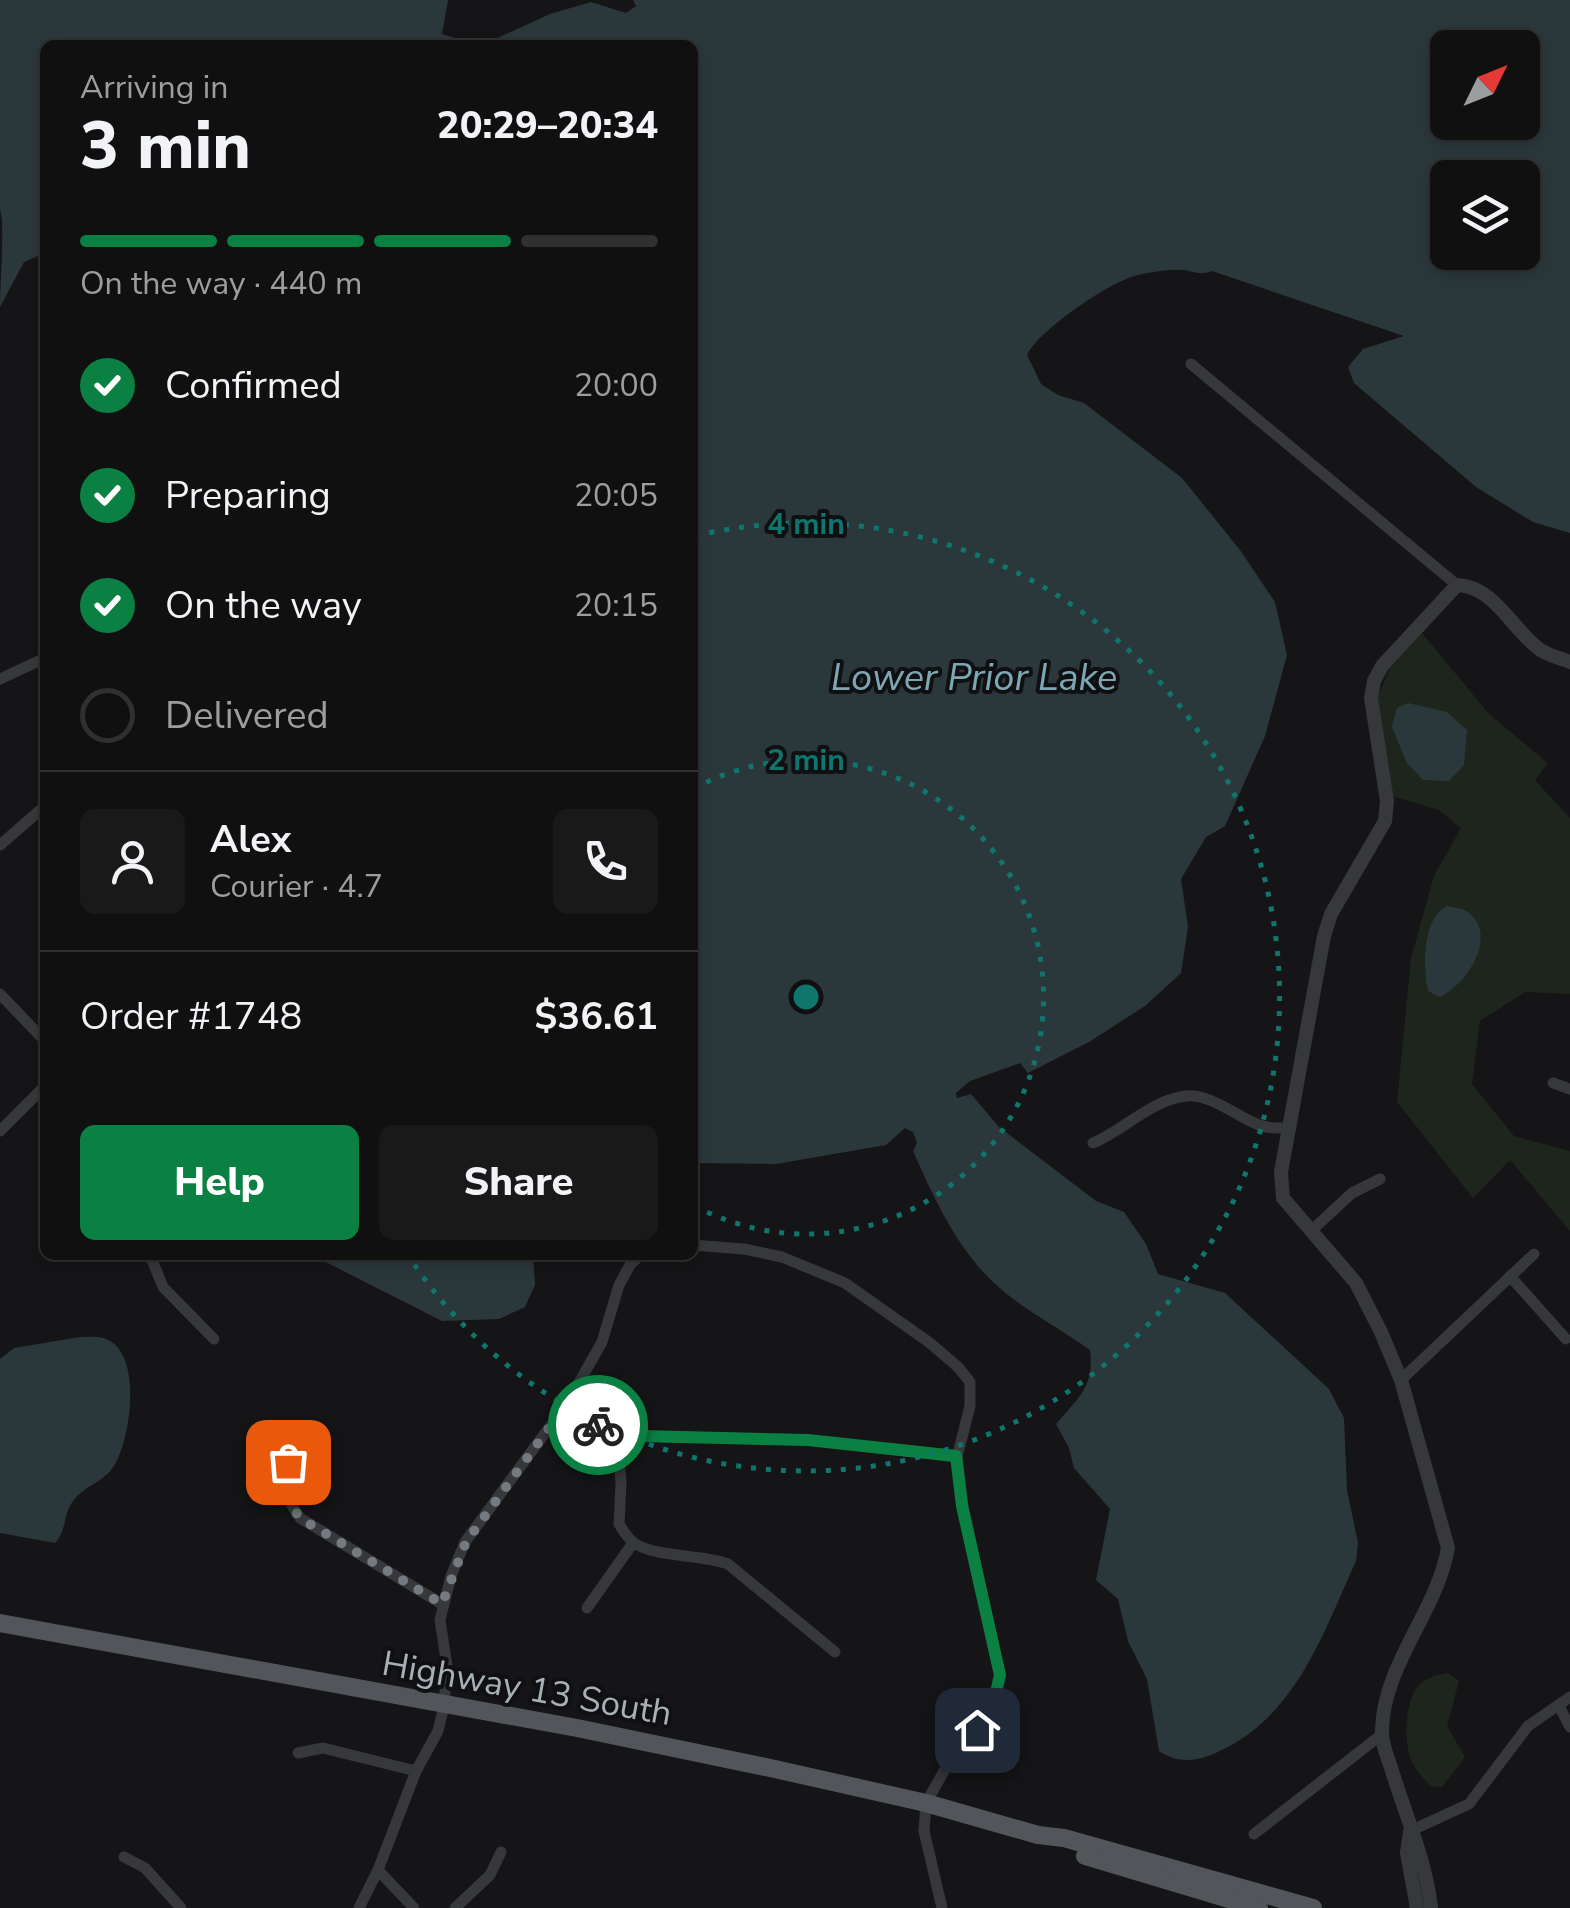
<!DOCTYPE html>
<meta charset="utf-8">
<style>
body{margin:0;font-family:"Nunito Sans",sans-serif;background:#19191a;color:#f1f3f6;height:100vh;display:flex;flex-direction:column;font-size:38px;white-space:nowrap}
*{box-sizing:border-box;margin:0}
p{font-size:32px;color:#9c9d9f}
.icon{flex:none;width:55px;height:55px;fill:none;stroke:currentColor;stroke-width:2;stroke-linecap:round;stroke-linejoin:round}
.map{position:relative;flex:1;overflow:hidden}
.side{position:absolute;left:40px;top:40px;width:658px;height:1220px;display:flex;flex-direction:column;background:#101011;border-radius:15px;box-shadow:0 5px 15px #0003,0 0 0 2px #303031}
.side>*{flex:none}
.needle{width:65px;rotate:47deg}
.controls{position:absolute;left:1430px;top:30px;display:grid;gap:20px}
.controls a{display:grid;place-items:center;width:110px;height:110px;border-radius:15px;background:#101011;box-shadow:0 5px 15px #0003,0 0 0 2px #303031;font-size:50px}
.pin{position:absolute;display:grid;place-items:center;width:85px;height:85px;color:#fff;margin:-42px;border-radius:20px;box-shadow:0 5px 15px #0006}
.courier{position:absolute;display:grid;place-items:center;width:100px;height:100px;margin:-50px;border:8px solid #0b8043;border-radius:50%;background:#fff;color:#222;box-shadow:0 2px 12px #0007}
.summary em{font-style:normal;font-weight:800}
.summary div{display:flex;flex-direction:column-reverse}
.summary{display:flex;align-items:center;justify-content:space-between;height:170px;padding:0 40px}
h1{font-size:65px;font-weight:800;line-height:75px}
.bar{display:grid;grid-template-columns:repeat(4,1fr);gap:15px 10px;align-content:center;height:120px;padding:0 40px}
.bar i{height:12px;border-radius:8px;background:#303031}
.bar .current{background:#0b8043}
.bar p{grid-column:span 4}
.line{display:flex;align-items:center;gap:25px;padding:0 40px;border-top:2px solid #303031}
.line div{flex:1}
.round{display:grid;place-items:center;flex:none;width:105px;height:105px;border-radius:15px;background:#19191a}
ol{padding:0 40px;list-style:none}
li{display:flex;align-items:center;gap:30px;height:110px}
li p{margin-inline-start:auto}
li .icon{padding:10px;border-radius:50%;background:#0b8043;color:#fff;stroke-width:4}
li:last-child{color:#9c9d9f}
li i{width:55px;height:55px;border:5px solid #303031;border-radius:50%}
.action{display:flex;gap:20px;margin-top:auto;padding:20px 40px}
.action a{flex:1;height:115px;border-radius:15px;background:#0b8043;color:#fff;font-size:40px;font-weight:800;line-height:115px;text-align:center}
.action a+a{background:#19191a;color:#f1f3f6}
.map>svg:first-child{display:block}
.green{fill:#1e251d}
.water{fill:#2b383b;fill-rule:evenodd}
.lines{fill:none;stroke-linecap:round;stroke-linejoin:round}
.minor{stroke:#36383c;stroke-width:11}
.tertiary{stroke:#36383c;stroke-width:14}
.primary{stroke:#52565b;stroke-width:18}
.done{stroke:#747a7f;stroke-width:10;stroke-dasharray:0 18}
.route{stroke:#0b8043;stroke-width:12}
.ring{fill:none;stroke:#0f766e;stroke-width:5;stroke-dasharray:5 10}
.labels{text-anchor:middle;stroke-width:8;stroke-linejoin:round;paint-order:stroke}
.street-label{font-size:35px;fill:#a7b0b7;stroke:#101012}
.water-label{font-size:38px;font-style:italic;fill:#7da7b2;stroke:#101012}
.centre{fill:#0f766e;stroke:#101012;stroke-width:5}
.ring-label{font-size:30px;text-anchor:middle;font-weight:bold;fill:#0f766e;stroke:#101012;stroke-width:8;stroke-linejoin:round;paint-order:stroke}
</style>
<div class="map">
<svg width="1570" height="1908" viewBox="0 0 1570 1908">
<rect width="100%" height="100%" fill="#151517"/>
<g class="green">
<path d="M1422 633 1489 714 1548 763 1535 780 1570 818V994L1525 992 1480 1021 1472 1084 1514 1136 1570 1151V1231L1510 1160 1473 1198 1397 1102 1411 958 1434 876 1461 828 1439 810 1392 796 1376 700 1390 668Z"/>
<path d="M1448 1673 1459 1681 1447 1726 1465 1757 1442 1787 1430 1786C1425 1779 1418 1773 1414 1766 1403 1747 1404 1703 1418 1686 1427 1677 1436 1675 1448 1673Z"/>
</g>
<g class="water">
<path d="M0 0H448L442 34 477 45H45V253L24 262 0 307C0 285 5 224 0 209Z"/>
<path d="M633 0H1570V533L1533 522 1476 487 1354 383 1348 367 1363 349 1404 336 1212 271C1198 276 1195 271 1182 270 1169 269 1147 273 1134 276 1107 284 1039 330 1027 355L1041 384 1058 395 1084 403 1182 478 1240 550 1275 602 1287 655 1265 736 1225 826 1206 837 1181 879 1188 927 1181 973 1145 1006 1089 1042 1028 1073 1020 1063 970 1081 956 1093 957 1098 971 1094 999 1127 1096 1201 1124 1212 1146 1244 1158 1274 1225 1293 1329 1389 1344 1418 1347 1490 1358 1543 1356 1561C1324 1631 1298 1712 1224 1749 1202 1760 1182 1766 1159 1751L1147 1679 1128 1641 1118 1599 1096 1580 1110 1509 1074 1468 1069 1448 1056 1424C1078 1398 1095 1386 1090 1350 1059 1328 1022 1309 994 1283 956 1247 934 1198 913 1151L917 1143 913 1132 905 1128 886 1145 776 1164 693 1163 692 45H482L550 14 591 2 626 13 636 6ZM1448 48H1522V122H1448ZM1448 178H1522V252H1448Z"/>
<path d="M1408 703 1447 712 1467 730 1464 765 1449 781 1423 780 1407 763 1392 727 1397 708Z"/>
<path d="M1447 906C1454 908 1464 908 1469 913 1499 937 1465 987 1439 997L1428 991C1423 967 1422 918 1447 906Z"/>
<path d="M312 1255H533L535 1285 525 1307 499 1319 442 1321Z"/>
<path d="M80 1337C87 1337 96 1336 103 1338 144 1349 131 1439 114 1466 104 1482 84 1486 73 1501 63 1514 67 1530 55 1543L0 1533V1359L14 1348Z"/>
</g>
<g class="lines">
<g class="minor">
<path d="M1191 364 1457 585"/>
<path d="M0 679 45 658"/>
<path d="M0 845 45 806"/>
<path d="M0 994 45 1041"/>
<path d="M1553 1083 1570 1089"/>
<path d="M0 1131 45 1086"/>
<path d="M1093 1143C1124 1130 1151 1100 1186 1096 1209 1093 1238 1117 1259 1125 1269 1129 1281 1128 1291 1128"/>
<path d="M1311 1231 1352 1193 1380 1179"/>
<path d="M692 1245 744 1249 782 1257 845 1283 930 1343 958 1367 970 1382V1406L957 1457 963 1506 1000 1675 993 1706 944 1771 926 1803 924 1831 942 1908"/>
<path d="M150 1255 163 1287 214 1339"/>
<path d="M1510 1276 1566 1339"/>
<path d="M1401 1380 1534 1254"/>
<path d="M568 1402 618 1442 640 1436 808 1440 957 1457"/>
<path d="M310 1442C281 1464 279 1490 300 1518L442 1604"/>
<path d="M618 1442 621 1484 619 1524C623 1530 628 1539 634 1543 657 1558 701 1554 728 1564L835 1652"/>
<path d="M587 1608 633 1543"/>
<path d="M1559 1706 1570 1727"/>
<path d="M298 1753 323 1748 416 1771"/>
<path d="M1410 1831 1469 1804 1528 1726 1570 1697"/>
<path d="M1254 1834 1381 1735"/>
<path d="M124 1857 145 1868 181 1908"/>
<path d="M378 1870 414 1908"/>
<path d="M359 1908 378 1870 416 1771 438 1731 444 1706 447 1666 440 1620 451 1576 465 1542 568 1402 602 1342 619 1285 630 1265 640 1255"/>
<path d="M455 1908 490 1875 501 1852"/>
</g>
<g class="tertiary">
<path d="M1410 1832 1407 1853 1417 1908"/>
<path d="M1431 1908C1426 1861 1407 1819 1393 1774 1389 1760 1381 1744 1382 1729 1384 1664 1437 1611 1448 1548L1401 1380 1381 1332 1356 1283 1283 1198 1281 1172 1324 936 1331 914 1385 821 1387 801 1371 698 1374 681 1382 666 1457 585C1494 586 1512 629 1539 649 1549 656 1560 658 1570 662"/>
</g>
<g class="primary">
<path d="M0 1623 577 1728 775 1769 926 1803 1038 1835 1064 1838 1313 1908"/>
<path d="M1085 1856 1259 1908"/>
</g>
</g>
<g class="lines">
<path class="done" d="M288 1462C283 1486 286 1499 300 1518L442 1604 466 1542 568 1402 598 1425"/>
<path class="route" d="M598 1425 618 1442 640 1436 808 1440 956 1456 962 1506 1000 1675 993 1706 977 1730"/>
</g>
<g class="ring">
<path d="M693 789A237 237 0 1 1 693 1205"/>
<path d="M695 536A474 474 0 1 1 408 1255"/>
</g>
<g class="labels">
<g class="street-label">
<text transform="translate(527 1688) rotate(10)" y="12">Highway 13 South</text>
</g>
<g class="water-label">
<text x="974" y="690">Lower Prior Lake</text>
</g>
</g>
<circle cx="806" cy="997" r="15" class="centre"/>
<g class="ring-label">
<text x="806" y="534">4 min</text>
<text x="806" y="770">2 min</text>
</g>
</svg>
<div class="controls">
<a><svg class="needle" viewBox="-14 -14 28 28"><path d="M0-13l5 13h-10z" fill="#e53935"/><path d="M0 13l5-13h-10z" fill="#9c9d9f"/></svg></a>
<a><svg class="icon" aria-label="layers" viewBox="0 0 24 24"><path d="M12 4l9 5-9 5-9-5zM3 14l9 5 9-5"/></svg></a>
</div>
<div class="pin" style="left:288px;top:1462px;background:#ea580c"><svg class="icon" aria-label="bag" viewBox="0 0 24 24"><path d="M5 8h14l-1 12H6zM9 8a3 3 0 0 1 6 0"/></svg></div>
<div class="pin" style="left:977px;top:1730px;background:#1f2937"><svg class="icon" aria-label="home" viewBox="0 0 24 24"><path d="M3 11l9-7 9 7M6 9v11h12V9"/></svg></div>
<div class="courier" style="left:598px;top:1425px"><svg class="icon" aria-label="bike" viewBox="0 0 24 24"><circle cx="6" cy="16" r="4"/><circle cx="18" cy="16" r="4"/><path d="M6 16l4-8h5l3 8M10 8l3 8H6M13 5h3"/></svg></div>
<section class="side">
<div class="summary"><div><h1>3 min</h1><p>Arriving in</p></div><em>20:29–20:34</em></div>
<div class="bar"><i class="current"></i><i class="current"></i><i class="current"></i><i></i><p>On the way · 440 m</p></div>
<ol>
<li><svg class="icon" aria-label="check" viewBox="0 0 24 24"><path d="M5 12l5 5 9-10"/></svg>Confirmed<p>20:00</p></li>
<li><svg class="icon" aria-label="check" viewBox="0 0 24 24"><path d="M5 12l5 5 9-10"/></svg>Preparing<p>20:05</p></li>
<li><svg class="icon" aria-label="check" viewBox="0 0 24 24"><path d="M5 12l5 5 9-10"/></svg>On the way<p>20:15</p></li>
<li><i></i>Delivered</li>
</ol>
<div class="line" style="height:180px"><a class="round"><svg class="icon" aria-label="person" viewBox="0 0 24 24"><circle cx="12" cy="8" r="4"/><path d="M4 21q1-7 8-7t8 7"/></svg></a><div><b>Alex</b><p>Courier · 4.7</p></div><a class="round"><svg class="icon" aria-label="phone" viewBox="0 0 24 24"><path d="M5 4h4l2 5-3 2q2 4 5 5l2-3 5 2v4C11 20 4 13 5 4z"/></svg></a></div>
<div class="line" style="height:130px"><div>Order #1748</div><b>$36.61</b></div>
<div class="action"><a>Help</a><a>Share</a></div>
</section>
</div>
